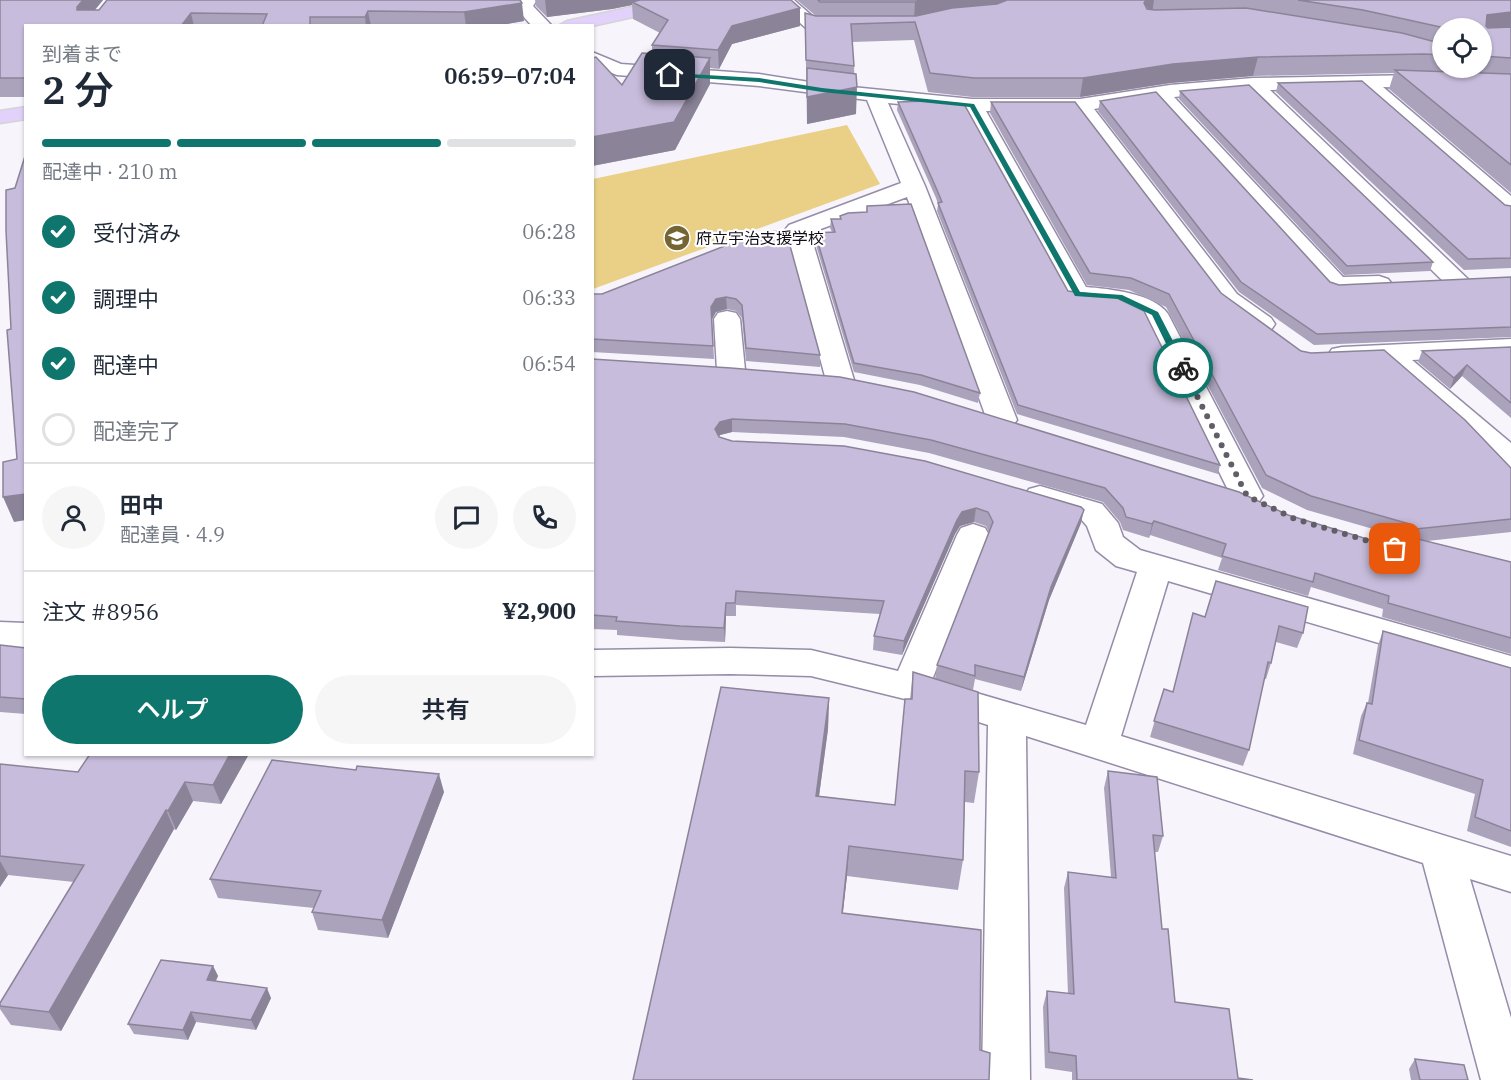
<!DOCTYPE html>
<html lang="ja">
<meta charset="utf-8">
<style>
body{margin:0;font-family:"IBM Plex Serif","Noto Sans JP",serif;background:#f6f6f7;color:#1f2937;height:100vh;display:flex;flex-direction:column;font-size:22px;white-space:nowrap}
*{box-sizing:border-box;margin:0}
p{font-size:20px;color:#747a83}
.icon{flex:none;width:33px;height:33px;fill:none;stroke:currentColor;stroke-width:2;stroke-linecap:round;stroke-linejoin:round}
.map{position:relative;flex:1;overflow:hidden}
.details{position:absolute;left:24px;top:24px;width:570px;height:732px;display:flex;flex-direction:column;background:#fff;border-radius:0px;box-shadow:0 2px 4px #0004}
.details>*{flex:none}
.controls{position:absolute;left:1432px;top:18px;display:grid;gap:12px}
.controls a{display:grid;place-items:center;width:60px;height:60px;border-radius:50%;background:#fff;box-shadow:0 2px 4px #0004;font-size:30px}
.pin{position:absolute;display:grid;place-items:center;width:51px;height:51px;color:#fff;margin:-26px;border-radius:12px;box-shadow:0 3px 9px #0006}
.courier{position:absolute;display:grid;place-items:center;width:60px;height:60px;margin:-30px;border:4px solid #0f766e;border-radius:50%;background:#fff;color:#222;box-shadow:0 2px 8px #0007}
.summary em{font-style:normal;font-weight:600}
.summary div{display:flex;flex-direction:column-reverse}
.summary{display:flex;align-items:center;justify-content:space-between;height:102px;padding:0 18px}
h1{font-size:39px;font-weight:600;line-height:45px}
.bar{display:grid;grid-template-columns:repeat(4,1fr);gap:9px 6px;align-content:center;height:72px;padding:0 18px}
.bar i{height:8px;border-radius:4px;background:#e0e1e3}
.bar .active{background:#0f766e}
.bar p{grid-column:span 4}
.line{display:flex;align-items:center;gap:15px;padding:0 18px;border-top:2px solid #e0e1e3}
.line div{flex:1}
.round{display:grid;place-items:center;flex:none;width:63px;height:63px;border-radius:32px;background:#f6f6f7}
ol{padding:0 18px;list-style:none}
li{display:flex;align-items:center;gap:18px;height:66px}
li p{margin-inline-start:auto}
li .icon{padding:6px;border-radius:50%;background:#0f766e;color:#fff;stroke-width:4}
li:last-child{color:#747a83}
li i{width:33px;height:33px;border:3px solid #e0e1e3;border-radius:50%}
.action{display:flex;gap:12px;margin-top:auto;padding:12px 18px}
.action a{flex:1;height:69px;border-radius:36px;background:#0f766e;color:#fff;font-size:24px;font-weight:600;line-height:69px;text-align:center}
.action a+a{background:#f6f6f7;color:#1f2937}
.map>svg:first-child{display:block}
.green{fill:#e9d086}
.lines{fill:none;stroke-linecap:round;stroke-linejoin:round}
.minor-casing{stroke:#968ca9;stroke-width:3}
.primary-casing{stroke:#d4d3d5;stroke-width:3}
.minor{fill:#fff;fill-rule:evenodd}
.primary{fill:#e1d1fb;fill-rule:evenodd}
.wall{fill:#aba2bc;fill-rule:evenodd}
.shaded-wall{fill:#8b8499}
.building{fill:#c7bcdb;stroke:#8b8499;stroke-width:1.5}
.route{fill:#0f766e}
.done{stroke:#625e67;stroke-width:6;stroke-dasharray:0 10.8}
.labels{text-anchor:middle;stroke-width:4.5;stroke-linejoin:round;paint-order:stroke}
.far-poi-label{font-size:16px;fill:#110d17;stroke:#fff;text-anchor:start}
</style>
<div class="map">
<svg width="1511" height="1080" viewBox="0 0 1511 1080">
<rect width="100%" height="100%" fill="#f7f5fb"/>
<path class="green" d="M847 125 880 184 593 289V179Z"/>
<g class="lines">
<defs>
<g id="minor">
<path d="M519 0H537L533 6 552 26H532L515 7Z"/>
<path d="M775 0H794L819 22 853 23 856 27 853 31H809Z"/>
<path d="M592 52 621 64 759 74 822 84 972 99H1080L1170 85 1253 78 1418 75 1511 79V91L1383 87 1511 196V215L1503 213 1360 88 1270 90 1470 281 1466 286 1457 289 1448 286 1248 90 1174 97 1343 277 1379 276 1388 279 1392 284 1388 289C1370 294 1345 295 1327 290L1155 99 1094 109 1237 294 1271 318 1275 324 1271 330 1262 332 1253 330 1219 304 1074 111H986L1086 287C1109 289 1154 293 1168 314L1263 496 1258 503 1247 506 1236 503 1231 496 1144 319 1114 304 1068 299 965 110 888 103 925 186 1017 420 1012 426 1002 429 992 426 987 420 907 197 810 233 854 380 850 386 840 388 830 386 826 380 785 230 789 225 901 183 867 100 759 86 617 75 592 65Z"/>
<path d="M727 311 736 313 740 319 745 370 741 376 731 378 721 376 717 370 714 319 718 313Z"/>
<path d="M1511 339V355L1412 360 1511 443V468L1500 465 1380 361 1342 363 1332 361 1328 355 1332 349 1342 347Z"/>
<path d="M1040 486 1102 504 1118 523 1123 537 1140 550 1511 656V682L1168 581 1121 736 1511 856V892L1470 879 1511 1018V1080H1481L1423 863 1026 736 1030 1080H982L988 725 909 700 811 676 730 674 592 676V650L730 648 811 650 898 671 957 535 961 528 973 524 985 528 989 535 932 680 1086 725 1137 572 1116 566 1096 550 1087 526 1080 518 1029 503 1024 496 1029 489Z"/>
<path d="M0 622 26 623V648L0 646Z"/>
</g>
<g id="primary">
<path d="M664 0H697L694 4 688 5 592 26H558L567 21Z"/>
<path d="M26 107V119L0 123V111Z"/>
</g>
</defs>
<use href="#minor" class="minor-casing"/>
<use href="#primary" class="primary-casing"/>
<use href="#minor" class="minor"/>
<use href="#primary" class="primary"/>
</g>
<g class="wall">
<path d="M0 0H103L95 10 520 0 524 21 495 26H26V97H0Z"/>
<path d="M535 0H791L800 8V26L732 44 719 69 710 68V84L675 150 592 166V58L622 85 652 54V45L660 33 633 19 632 5 612 9 547 17 536 6Z"/>
<path d="M797 0H1511V193L1389 89 1394 73 1253 76 1170 83 1080 97H972L928 92 914 40 852 42 854 66 856 114 807 124 805 13 816 16ZM1443 28H1482V68H1443Z"/>
<path d="M1278 83 1505 205 1511 206V268L1464 270 1276 92Z"/>
<path d="M1180 91 1433 262 1430 271 1344 275 1179 99Z"/>
<path d="M1100 101 1330 282 1339 285 1511 277V337L1314 345 1239 292 1098 111Z"/>
<path d="M898 102 1068 291 1220 465 1218 474 1017 414 937 211 938 204 936 198 897 110Z"/>
<path d="M991 102 1221 293 1301 351 1511 468V532L1427 541 1511 562V654L1382 617 1383 609 1311 587 1308 596 1218 570 1222 558 1150 535 1149 538 1123 530 1120 522 1103 502 929 453 844 437 732 432 720 435 719 437 732 441 1081 523 1049 600 1021 691 975 679 973 690 935 679 937 665 989 532 986 526 974 522 960 526 955 534 902 655 873 650 874 636 880 614 736 605V616H726L725 642 681 640 617 635V630L592 629V359L1288 515 1400 549 1413 546 1416 542H1411L1408 539 1307 510 1262 488 1166 307 1129 290 1087 285 990 113Z"/>
<path d="M867 206 980 393 978 403 920 385 854 372 815 242V233L832 232 830 228 831 219H840V216L866 212Z"/>
<path d="M750 236 820 355V367L746 361 742 318 736 311 727 309 716 312 712 319 714 359 592 352V297L602 294Z"/>
<path d="M1511 347V418L1462 376 1450 389 1418 362 1422 351Z"/>
<path d="M1216 581 1303 633 1297 648 1276 642 1271 663 1266 679H1264L1249 750 1243 766 1150 737 1164 689 1173 692 1205 616Z"/>
<path d="M1383 631 1511 668V847L1467 831 1475 794 1353 754 1361 716 1367 703H1368L1378 645Z"/>
<path d="M0 645 26 648V714L0 712Z"/>
<path d="M913 672 979 772 974 803 965 802 963 860 958 890 847 876 843 913 980 1050 633 1080 829 698 828 729 819 796 895 805 910 699Z"/>
<path d="M249 754 221 804 193 801 176 830 174 829 61 1031 11 1025 0 1009V1003L74 882 8 875 0 887V764L78 772Z"/>
<path d="M1108 771 1163 836 1158 852H1154L1162 929 1175 1002 1238 1078 1253 1080H1072V1072L1045 1068 1043 1007 1047 991 1068 994 1064 888 1068 872 1111 877 1104 788Z"/>
<path d="M444 792 388 938 318 930 312 912 314 908 218 898 210 879Z"/>
<path d="M213 966 218 976 216 981 271 998 256 1030 196 1022 188 1040 134 1034 128 1024Z"/>
<path d="M1415 1059 1468 1080H1411L1409 1069Z"/>
</g>
<g class="shaded-wall">
<path d="M83 0H103L82 25 77 10V7Z"/>
<path d="M545 0H653L632 2V5L612 9 547 17Z"/>
<path d="M925 0H1019L914 20 915 2Z"/>
<path d="M1146 0H1154L1152 14 1144 3Z"/>
<path d="M522 3 524 21 495 26H466L464 12Z"/>
<path d="M800 8V26L732 44 719 69 718 50 732 26Z"/>
<path d="M368 11 371 26H366L365 17Z"/>
<path d="M1511 12V30L1482 32 1487 15Z"/>
<path d="M191 13 194 26H181Z"/>
<path d="M1258 57 1253 76 1170 83 1080 97 1083 78 1173 64Z"/>
<path d="M710 58V84L675 150 592 166V137Z"/>
<path d="M857 87 856 114 807 124V97Z"/>
<path d="M726 297 727 309 716 312 712 319 711 307 716 299Z"/>
<path d="M1467 365 1462 376 1450 389 1454 378Z"/>
<path d="M732 419V432L720 435 715 442V429L720 422Z"/>
<path d="M26 494V520L14 522 3 497Z"/>
<path d="M976 508 974 522 960 526 955 534 902 655 904 641 957 520 962 512Z"/>
<path d="M1084 510 1081 523 1049 600 1021 691 1024 677 1051 587Z"/>
<path d="M1154 521 1150 535 1149 538 1152 524Z"/>
<path d="M726 603V616L725 642 724 628Z"/>
<path d="M829 698 828 729 815 826 816 796Z"/>
<path d="M230 754H249L221 804 213 785Z"/>
<path d="M439 774 444 792 388 938 382 920Z"/>
<path d="M185 782 193 801 176 830 168 811Z"/>
<path d="M166 810 174 829 61 1031 49 1012Z"/>
<path d="M849 846 847 876 839 943 842 913Z"/>
<path d="M0 861 8 875 0 887Z"/>
<path d="M213 966 218 976 211 990 207 980Z"/>
<path d="M267 988 271 998 256 1030 251 1020Z"/>
<path d="M191 1012 196 1022 188 1040 183 1030Z"/>
</g>
<g class="building">
<path d="M0 0H83L77 7V10H99L107 0H520L522 3 464 12 368 11 365 17H310V26H262L267 14 191 13 181 26H26V78H0Z"/>
<path d="M640 0H791L800 8 732 26 718 50 652 45 668 20 632 2Z"/>
<path d="M818 0H925L915 2H820Z"/>
<path d="M1007 0H1146L1144 3 1147 9 1155 10 1246 8 1402 33 1443 44V55L1424 54 1258 57 1173 64 1083 78H974L930 73 915 22 851 24 854 66 806 60 805 13 816 16H916L952 8 997 4Z"/>
<path d="M1298 0H1511V12L1487 15 1486 26 1488 28 1511 27V58L1482 56V28H1445L1363 10Z"/>
<path d="M642 53 710 58 674 122 592 137V58L596 57 622 85Z"/>
<path d="M807 68 856 74 857 87 807 97Z"/>
<path d="M1395 70 1511 74V165Z"/>
<path d="M1362 81 1505 205 1511 206V258L1468 259 1278 83Z"/>
<path d="M1249 85 1433 262 1347 266 1180 91Z"/>
<path d="M1156 92 1330 282 1339 285 1511 277V327L1317 334 1241 282 1100 101Z"/>
<path d="M927 101 964 104 1068 291 1115 297 1144 311 1220 465 1018 405 938 203 942 202 937 190 898 102Z"/>
<path d="M991 102H1075L1221 293 1301 351 1311 353 1384 350 1465 420 1511 468V519L1416 529 1413 525 1311 496 1266 475 1169 294 1131 278 1090 273Z"/>
<path d="M26 153V494L3 497V462L17 459 7 330 11 329 6 231V190L15 188Z"/>
<path d="M911 204 980 393 921 375 854 363 815 233 835 232 831 219H841L840 216 848 213 867 212V206Z"/>
<path d="M786 231 820 355 746 348 742 305 736 299 726 297 716 299 711 307 713 346 592 339V297L593 294H602L750 236H763V232Z"/>
<path d="M1511 347V403L1467 365 1454 378 1422 351Z"/>
<path d="M592 359 731 368 840 377 914 392 1239 492 1288 515 1400 549 1413 546 1418 539 1511 562V638L1388 603 1389 596 1315 573 1313 582 1222 556 1226 544 1154 521 1152 524 1126 517 1123 508 1105 488 931 440 845 424 732 419 720 422 715 429 719 437 732 441 844 446 925 461 1081 507 1084 510 1051 587 1024 677 975 665V676L937 665 993 522 988 512 976 508 962 512 957 520 904 641 874 636 884 601 736 591 735 603H726L724 628 680 626 616 621 617 617 592 615Z"/>
<path d="M1216 581 1308 607 1303 633 1279 626 1271 663 1268 662 1249 750 1154 721 1164 689 1173 692 1193 613 1205 617Z"/>
<path d="M1383 631 1511 668V831L1475 817 1483 780 1359 740 1367 703 1372 704Z"/>
<path d="M0 645 26 648V699L0 697Z"/>
<path d="M913 672 978 692 979 772 965 771 963 860 849 846 842 913 981 930 980 1050 990 1053 989 1080H633L721 687 829 698 816 796 895 805 905 699H912Z"/>
<path d="M90 754H230L213 785 185 782 168 811 166 810 49 1012 0 1006V1003L84 865 0 856V764L78 772Z"/>
<path d="M272 760 356 770 357 766 439 774 382 920 312 912 321 891 210 879Z"/>
<path d="M1108 771 1157 777 1163 836 1153 835 1162 929H1168L1175 1002 1229 1009 1238 1078 1253 1080H1077L1076 1056 1049 1052 1047 991 1074 994 1068 872 1116 878Z"/>
<path d="M161 960 213 966 207 980 267 988 251 1020 191 1012 183 1030 128 1024Z"/>
<path d="M1415 1059 1464 1065 1468 1080H1420Z"/>
</g>
<path class="route" d="M670 73 759 78 822 88 974 104 1080 292 1122 295 1158 312 1187 368 1183 371 1178 368 1152 315 1118 299 1075 296 970 107 822 92 759 82 668 76Z"/>
<g class="lines">
<path class="done" d="M1183 368 1247 496 1295 519 1395 549"/>
</g>
<defs>
<symbol id="school-disc" viewBox="-11 -11 22 22"><circle r="9.5" fill="#756533" stroke="#fff"/><path d="M0-5L7-2L0 1L-7-2ZM-4 1L0 2.5L4 1V4Q0 6-4 4Z" fill="#fff"/></symbol>
</defs>
<g fill-rule="evenodd">
<use href="#school-disc" x="662" y="223" width="30" height="30"/>
</g>
<g class="labels">
<g class="far-poi-label">
<text x="696" y="244">府立宇治支援学校</text>
</g>
</g>
</svg>
<div class="controls">
<a><svg class="icon" aria-label="locate" viewBox="0 0 24 24"><circle cx="12" cy="12" r="6"/><path d="M12 2v4M12 18v4M2 12h4M18 12h4"/></svg></a>
</div>
<div class="pin" style="left:1395px;top:549px;background:#ea580c"><svg class="icon" aria-label="bag" viewBox="0 0 24 24"><path d="M5 8h14l-1 12H6zM9 8a3 3 0 0 1 6 0"/></svg></div>
<div class="pin" style="left:670px;top:75px;background:#1f2937"><svg class="icon" aria-label="home" viewBox="0 0 24 24"><path d="M3 11l9-7 9 7M6 9v11h12V9"/></svg></div>
<div class="courier" style="left:1183px;top:368px"><svg class="icon" aria-label="bike" viewBox="0 0 24 24"><circle cx="6" cy="16" r="4"/><circle cx="18" cy="16" r="4"/><path d="M6 16l4-8h5l3 8M10 8l3 8H6M13 5h3"/></svg></div>
<section class="details">
<div class="summary"><div><h1>2 分</h1><p>到着まで</p></div><em>06:59–07:04</em></div>
<div class="bar"><i class="active"></i><i class="active"></i><i class="active"></i><i></i><p>配達中 · 210 m</p></div>
<ol>
<li><svg class="icon" aria-label="check" viewBox="0 0 24 24"><path d="M5 12l5 5 9-10"/></svg>受付済み<p>06:28</p></li>
<li><svg class="icon" aria-label="check" viewBox="0 0 24 24"><path d="M5 12l5 5 9-10"/></svg>調理中<p>06:33</p></li>
<li><svg class="icon" aria-label="check" viewBox="0 0 24 24"><path d="M5 12l5 5 9-10"/></svg>配達中<p>06:54</p></li>
<li><i></i>配達完了</li>
</ol>
<div class="line" style="height:108px"><a class="round"><svg class="icon" aria-label="person" viewBox="0 0 24 24"><circle cx="12" cy="8" r="4"/><path d="M4 21q1-7 8-7t8 7"/></svg></a><div><b>田中</b><p>配達員 · 4.9</p></div><a class="round"><svg class="icon" aria-label="chat" viewBox="0 0 24 24"><path d="M4 5h16v11H9l-5 4z"/></svg></a><a class="round"><svg class="icon" aria-label="phone" viewBox="0 0 24 24"><path d="M5 4h4l2 5-3 2q2 4 5 5l2-3 5 2v4C11 20 4 13 5 4z"/></svg></a></div>
<div class="line" style="height:78px"><div>注文 #8956</div><b>¥2,900</b></div>
<div class="action"><a>ヘルプ</a><a>共有</a></div>
</section>
</div>
